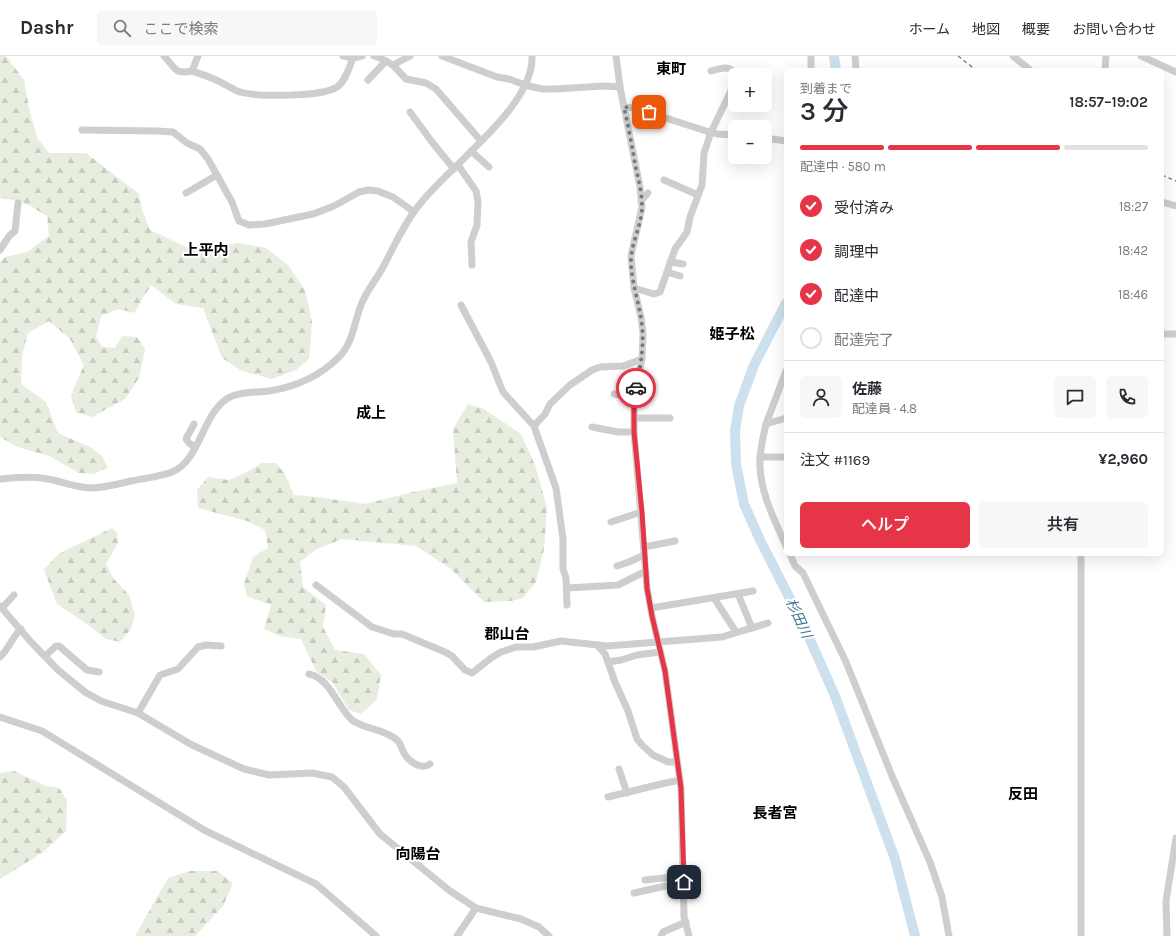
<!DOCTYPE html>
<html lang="ja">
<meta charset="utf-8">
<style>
body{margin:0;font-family:Karla,"Noto Sans JP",sans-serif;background:#f7f7f7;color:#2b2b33;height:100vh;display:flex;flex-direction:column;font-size:15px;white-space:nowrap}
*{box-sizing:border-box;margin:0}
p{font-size:13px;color:#7c7c81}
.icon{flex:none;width:22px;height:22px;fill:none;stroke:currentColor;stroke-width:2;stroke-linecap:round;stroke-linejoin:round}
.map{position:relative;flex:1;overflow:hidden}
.sheet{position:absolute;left:784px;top:12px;width:380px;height:488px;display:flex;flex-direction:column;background:#fff;border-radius:6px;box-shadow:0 4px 16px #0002}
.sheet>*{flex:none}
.controls{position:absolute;left:728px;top:12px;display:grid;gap:8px}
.controls a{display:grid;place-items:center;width:44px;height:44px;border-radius:6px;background:#fff;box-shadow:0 4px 16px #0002;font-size:20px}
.pin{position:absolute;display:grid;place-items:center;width:34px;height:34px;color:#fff;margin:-17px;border-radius:8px;box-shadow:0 2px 6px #0006}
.courier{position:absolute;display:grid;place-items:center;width:40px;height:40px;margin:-20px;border:3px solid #e63546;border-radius:50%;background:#fff;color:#222;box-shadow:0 1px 5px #0007}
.head em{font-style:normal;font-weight:600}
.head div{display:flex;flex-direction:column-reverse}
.head{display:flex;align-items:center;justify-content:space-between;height:68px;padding:0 16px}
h1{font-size:26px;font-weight:600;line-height:30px}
.bar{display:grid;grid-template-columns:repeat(4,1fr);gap:6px 4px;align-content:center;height:48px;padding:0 16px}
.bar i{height:5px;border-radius:3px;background:#e1e1e2}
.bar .current{background:#e63546}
.bar p{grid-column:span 4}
.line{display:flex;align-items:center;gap:10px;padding:0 16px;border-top:1px solid #e1e1e2}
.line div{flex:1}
.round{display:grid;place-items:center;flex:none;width:42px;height:42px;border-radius:6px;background:#f7f7f7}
ol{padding:0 16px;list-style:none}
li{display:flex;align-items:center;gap:12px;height:44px}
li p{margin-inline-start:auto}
li .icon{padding:4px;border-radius:50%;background:#e63546;color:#fff;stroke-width:4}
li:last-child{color:#7c7c81}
li i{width:22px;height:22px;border:2px solid #e1e1e2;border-radius:50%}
.action{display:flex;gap:8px;margin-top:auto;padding:8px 16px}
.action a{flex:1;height:46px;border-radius:6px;background:#e63546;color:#fff;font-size:16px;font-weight:600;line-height:46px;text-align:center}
.action a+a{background:#f7f7f7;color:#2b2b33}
header{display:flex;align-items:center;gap:24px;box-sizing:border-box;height:56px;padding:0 20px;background:#fff;border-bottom:1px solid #e1e1e2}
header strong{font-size:19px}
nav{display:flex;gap:22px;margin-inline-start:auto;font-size:14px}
.search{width:280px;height:36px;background:#f7f7f7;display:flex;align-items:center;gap:10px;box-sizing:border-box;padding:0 14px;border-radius:6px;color:#7c7c81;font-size:15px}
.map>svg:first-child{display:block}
.forest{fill:url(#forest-firs)}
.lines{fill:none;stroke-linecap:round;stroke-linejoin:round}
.river{stroke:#cce1ed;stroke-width:10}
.minor{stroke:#cecece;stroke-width:7}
.rail{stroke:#868686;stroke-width:1.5;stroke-dasharray:4 3;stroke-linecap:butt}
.done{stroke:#797979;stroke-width:4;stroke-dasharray:0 7.2}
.route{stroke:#e63546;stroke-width:5}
.labels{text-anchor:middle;stroke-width:4;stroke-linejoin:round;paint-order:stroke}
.water-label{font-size:14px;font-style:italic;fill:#3e7594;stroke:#fff}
.quarter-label{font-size:15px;font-weight:bold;fill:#000;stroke:#fff}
</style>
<header>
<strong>Dashr</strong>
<div class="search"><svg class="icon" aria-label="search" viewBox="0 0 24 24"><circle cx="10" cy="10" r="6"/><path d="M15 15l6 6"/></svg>ここで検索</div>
<nav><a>ホーム</a><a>地図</a><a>概要</a><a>お問い合わせ</a></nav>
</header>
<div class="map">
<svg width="1176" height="880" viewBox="0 0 1176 880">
<defs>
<pattern id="forest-firs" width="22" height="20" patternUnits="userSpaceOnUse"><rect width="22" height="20" fill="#e7eddf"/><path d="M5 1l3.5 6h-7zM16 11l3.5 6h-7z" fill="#c7ccc0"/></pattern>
</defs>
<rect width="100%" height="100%" fill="#fff"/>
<g class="forest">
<path d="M0 0H6L24 24 29 52 37 82 49 97H86L139 138 142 154 150 174 195 195 238 187 266 192 288 209 305 234 312 266 309 303 296 314 272 323 242 315 222 302 203 252 176 248 151 229 134 257 119 253 101 260 96 281 102 291 115 292 122 280 137 281 145 293 139 322 125 343 92 361 76 356 71 339 84 309 70 283 49 265 28 277 22 299 21 328 46 346 58 377 90 391 102 400 108 411 94 418 79 417 49 400 18 391 0 381V206L5 201 27 196 49 180 47 160C29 149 21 144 0 142Z"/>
<path d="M468 348 484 353 521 378 535 409 547 451 544 493 536 526 523 542 511 545 484 546 451 513 416 490 342 483 317 493 300 506 303 531 326 549 323 571 335 594 364 598 381 619 377 643 361 658 349 654 333 627 316 615 301 583 279 580 264 573 271 549 247 540 244 528 253 501 268 492 265 474 247 465 198 452 197 434 208 421 229 424 247 416 262 407H276L285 418 294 439 317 441 365 448 413 436 457 427 453 373Z"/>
<path d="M112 472 117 477 118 487 106 508 114 523 129 539 135 559 131 573 120 586 106 583 84 566 57 548 44 514 58 498Z"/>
<path d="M14 715 46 730 59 732 67 744 66 775 42 797 0 823V717Z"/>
<path d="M190 815H217L233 827 223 850 195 880H135L168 822Z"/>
</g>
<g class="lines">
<g class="river">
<path d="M834 0 836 14"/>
<path d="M786 247 754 309 739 350 735 375 736 408 744 448 760 484 803 568 835 640 895 803 915 880"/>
</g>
<g class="minor">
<path d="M164 0C175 11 174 19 192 15"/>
<path d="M198 0 192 15C203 19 214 22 224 28 229 30 235 35 240 36 258 41 322 41 337 31 346 25 349 11 353 2"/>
<path d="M343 0 353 2 362 0"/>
<path d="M374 0 380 2 393 9 406 23 426 27 436 33 481 85"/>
<path d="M442 0 497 21 509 23 525 29 542 33H555L604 30 620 31"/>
<path d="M616 0 620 31 640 131 642 151 631 200 634 232 641 261 643 277 642 303 634 341V376L647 532 652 560 665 615 681 732 684 861 689 880"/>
<path d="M811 0V14"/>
<path d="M855 0 856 14"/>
<path d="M1013 0 1030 14"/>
<path d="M1141 0 1176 16"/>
<path d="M393 9 410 0"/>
<path d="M1105 14 1106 0"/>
<path d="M368 24 386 5"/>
<path d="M624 51 635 52 706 75 718 78 735 79"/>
<path d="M410 56 432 86 454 113"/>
<path d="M82 74 157 75 173 76 187 87 200 93 208 103 232 146 239 165 249 169 265 168 313 158 334 150 359 136 369 134 378 135 393 141 414 156"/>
<path d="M765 82 786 85"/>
<path d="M471 95 489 111"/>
<path d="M458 109 476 135 478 146 477 169 471 186 472 209"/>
<path d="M664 124 698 139"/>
<path d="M186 137 217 119"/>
<path d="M641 145 648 137"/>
<path d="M1162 146 1176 150"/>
<path d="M0 194 9 180 15 175 18 147"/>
<path d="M670 206 683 208"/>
<path d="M667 216 680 220"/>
<path d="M634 232 654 238 660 236 675 193 687 176 690 161 702 129 704 97 711 76 730 37 734 26V16C728 9 719 13 711 15"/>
<path d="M461 249 491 306 503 336 534 370 556 432 563 483V513L566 522 567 549"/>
<path d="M1162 278H1176"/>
<path d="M614 338 634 341"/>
<path d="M634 362H670"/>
<path d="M786 362 766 368C763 382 759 396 760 411 761 438 775 465 786 490"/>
<path d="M194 368 186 383 189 387 195 391"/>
<path d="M766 368 786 315"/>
<path d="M534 370 545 358 550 348 570 329 592 314 600 311 623 310 642 303"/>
<path d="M592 371 618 376H634"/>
<path d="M760 401H786"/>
<path d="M0 423C14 422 28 420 42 422 58 424 74 431 90 432 104 432 118 428 131 425 144 422 159 421 172 416 200 405 202 358 228 342 240 335 256 337 269 335 295 331 320 320 339 301 353 287 354 267 361 249 366 236 375 225 382 213 394 191 404 167 420 148 450 109 534 51 532 0"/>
<path d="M611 466 641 456"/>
<path d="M644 491 675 485"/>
<path d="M790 498 795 510 803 517 846 606 892 720 930 806 942 841 949 880"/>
<path d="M1081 498V880"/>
<path d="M617 510 629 506 644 499"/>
<path d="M316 529 372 571 394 578H402L445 596 452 600 465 614 472 617 491 602 501 596 516 591H533L561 585 607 590 722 581 768 567"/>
<path d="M567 532 618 529 646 515"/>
<path d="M738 538 752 572"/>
<path d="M714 542 736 576"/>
<path d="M0 550 31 586 58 614 85 636 101 645 138 657 192 689 244 713 269 719 312 717 332 721 344 731 380 778 450 835 476 852 521 863 539 871 549 880"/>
<path d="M2 552 14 539"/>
<path d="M651 552 753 535"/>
<path d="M597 589 605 598 615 626 628 655 637 683 643 690 653 699 668 706H677"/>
<path d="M45 600 56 590H59L87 614 99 616"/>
<path d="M0 601C9 593 12 581 21 573"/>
<path d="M608 606 621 604 637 599 660 596"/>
<path d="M309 618C330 622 338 652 352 664 363 673 383 672 397 684 400 687 401 690 403 695 407 704 420 715 430 708"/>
<path d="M138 657 160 619 178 613 198 591 206 589 221 590"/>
<path d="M0 661 42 675 204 774 316 828 376 880"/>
<path d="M619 713 627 737"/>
<path d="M608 741 661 728 680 724"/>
<path d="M645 824 683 820"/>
<path d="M634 837 683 826"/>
<path d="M457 880 476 852"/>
<path d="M661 880 663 876 686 866"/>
<path d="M1167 880 1166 845 1176 782"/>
</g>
<g class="rail">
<path d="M958 0 976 14"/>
<path d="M1162 119 1176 125"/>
</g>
</g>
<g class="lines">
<path class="done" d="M636 332C641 308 645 286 641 262 638 244 632 226 631 208 630 188 642 170 642 151 642 136 638 122 635 108 632 89 628 70 624 51L635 52 649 56"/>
<path class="route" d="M636 332 634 341V376L642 456 647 532 652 560 665 615 681 732 684 826"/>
</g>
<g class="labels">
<g class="water-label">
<text transform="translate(799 562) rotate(65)" y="5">杉田川</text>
</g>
<g class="quarter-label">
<text x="671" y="18">東町</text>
<text x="206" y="199">上平内</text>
<text x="732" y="283">姫子松</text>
<text x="371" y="362">成上</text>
<text x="507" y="583">郡山台</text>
<text x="1023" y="743">反田</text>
<text x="775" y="762">長者宮</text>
<text x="418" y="803">向陽台</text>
</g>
</g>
</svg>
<div class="controls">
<a>+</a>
<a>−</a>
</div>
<div class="pin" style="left:649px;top:56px;background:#ea580c"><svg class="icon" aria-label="bag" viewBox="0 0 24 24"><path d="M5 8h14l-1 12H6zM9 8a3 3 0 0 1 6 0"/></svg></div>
<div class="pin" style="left:684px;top:826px;background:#1f2937"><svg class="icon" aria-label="home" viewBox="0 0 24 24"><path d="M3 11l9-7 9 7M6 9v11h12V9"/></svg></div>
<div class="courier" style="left:636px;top:332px"><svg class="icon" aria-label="car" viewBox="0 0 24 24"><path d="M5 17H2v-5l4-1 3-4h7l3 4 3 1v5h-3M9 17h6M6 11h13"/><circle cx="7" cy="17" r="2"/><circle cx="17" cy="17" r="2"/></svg></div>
<section class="sheet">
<div class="head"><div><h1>3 分</h1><p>到着まで</p></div><em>18:57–19:02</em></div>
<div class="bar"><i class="current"></i><i class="current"></i><i class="current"></i><i></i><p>配達中 · 580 m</p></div>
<ol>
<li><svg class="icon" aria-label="check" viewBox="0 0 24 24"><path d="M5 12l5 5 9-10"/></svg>受付済み<p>18:27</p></li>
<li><svg class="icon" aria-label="check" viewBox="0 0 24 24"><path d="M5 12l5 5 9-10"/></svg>調理中<p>18:42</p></li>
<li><svg class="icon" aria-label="check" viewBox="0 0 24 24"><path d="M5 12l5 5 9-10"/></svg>配達中<p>18:46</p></li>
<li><i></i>配達完了</li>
</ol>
<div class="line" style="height:72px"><a class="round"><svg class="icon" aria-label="person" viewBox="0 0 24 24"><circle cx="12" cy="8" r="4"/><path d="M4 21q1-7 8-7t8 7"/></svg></a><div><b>佐藤</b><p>配達員 · 4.8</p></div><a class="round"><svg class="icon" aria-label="chat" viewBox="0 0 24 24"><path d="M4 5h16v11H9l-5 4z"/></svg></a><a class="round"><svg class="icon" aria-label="phone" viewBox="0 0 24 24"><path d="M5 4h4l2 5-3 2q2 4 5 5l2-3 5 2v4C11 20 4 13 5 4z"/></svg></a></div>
<div class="line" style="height:52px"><div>注文 #1169</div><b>¥2,960</b></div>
<div class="action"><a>ヘルプ</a><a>共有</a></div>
</section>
</div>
